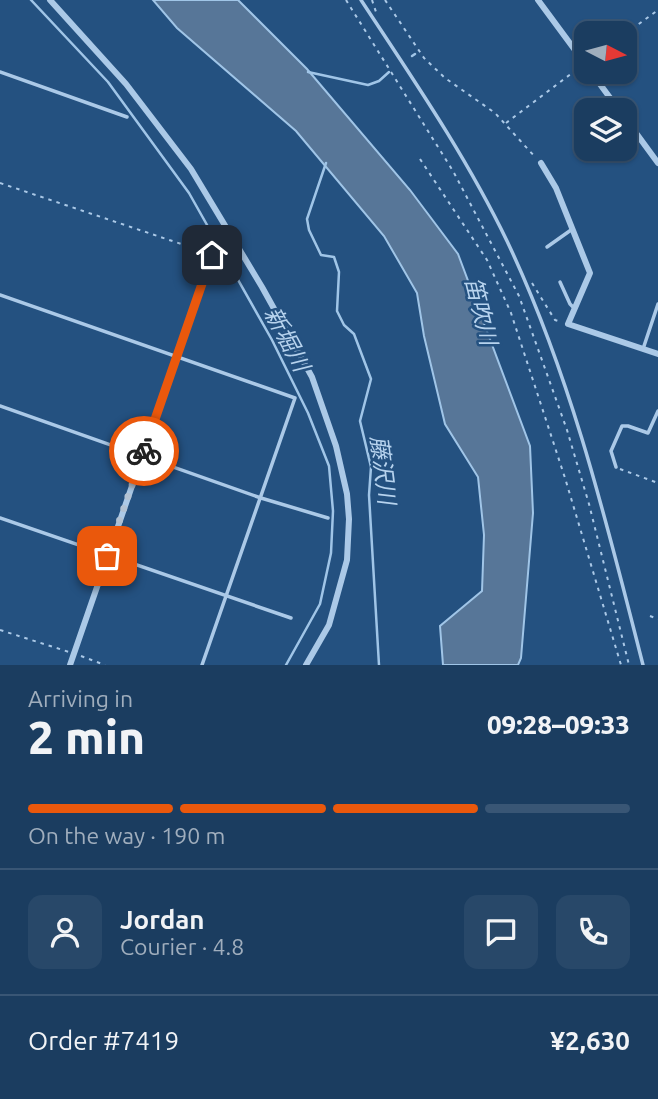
<!DOCTYPE html>
<meta charset="utf-8">
<style>
body{margin:0;font-family:Ubuntu,"Noto Sans JP",sans-serif;background:#284869;color:#f1f3f6;height:100vh;display:flex;flex-direction:column;font-size:26px;white-space:nowrap}
*{box-sizing:border-box;margin:0}
p{font-size:23px;color:#a0aebd}
.icon{flex:none;width:38px;height:38px;fill:none;stroke:currentColor;stroke-width:2;stroke-linecap:round;stroke-linejoin:round}
.map{position:relative;height:665px;overflow:hidden}
.sheet{display:flex;flex-direction:column;background:#1b3d60;flex:1}
.sheet>*{flex:none}
.needle{width:46px;rotate:96deg}
.buttons{position:absolute;left:574px;top:21px;display:grid;gap:14px}
.buttons a{display:grid;place-items:center;width:63px;height:63px;border-radius:14px;background:#1b3d60;box-shadow:0 2px 5px #0004,0 0 0 2px #395675;font-size:35px}
.pin{position:absolute;display:grid;place-items:center;width:60px;height:60px;color:#fff;margin:-30px;border-radius:14px;box-shadow:0 4px 10px #0006}
.courier{position:absolute;display:grid;place-items:center;width:70px;height:70px;margin:-35px;border:5px solid #ea580c;border-radius:50%;background:#fff;color:#222;box-shadow:0 2px 9px #0007}
.headline em{font-style:normal;font-weight:800}
.headline div{display:flex;flex-direction:column-reverse}
.headline{display:flex;align-items:center;justify-content:space-between;height:119px;padding:0 28px}
h1{font-size:46px;font-weight:800;line-height:52px}
.bar{display:grid;grid-template-columns:repeat(4,1fr);gap:10px 7px;align-content:center;height:84px;padding:0 28px}
.bar i{height:9px;border-radius:5px;background:#395675}
.bar .on{background:#ea580c}
.bar p{grid-column:span 4}
.line{display:flex;align-items:center;gap:18px;padding:0 28px;border-top:2px solid #395675}
.line div{flex:1}
.round{display:grid;place-items:center;flex:none;width:74px;height:74px;border-radius:14px;background:#284869}
.map>svg:first-child{display:block}
.water{fill:#577698;stroke:#a0c5e7;stroke-width:2}
.lines{fill:none;stroke-linecap:round;stroke-linejoin:round}
.stream{stroke:#a0c5e7;stroke-width:2.5}
.path{stroke:#abc9e7;stroke-width:2;stroke-dasharray:3.5 5;stroke-linecap:butt}
.service{stroke:#abc9e7;stroke-width:3.5}
.minor{stroke:#abc9e7;stroke-width:6}
.done{stroke:#b2c2d3;stroke-width:7;stroke-dasharray:0 12.6}
.route{stroke:#ea580c;stroke-width:9}
.labels{text-anchor:middle;stroke-width:5;stroke-linejoin:round;paint-order:stroke}
.water-label{font-size:23px;font-style:italic;fill:#b7d3ee;stroke:#245180}
</style>
<div class="map">
<svg width="658" height="665" viewBox="0 0 658 665">
<rect width="100%" height="100%" fill="#245180"/>
<path class="water" d="M153 0H238L307 69 410 190 458 254 530 446 533 513 521 658 518 665H443L440 626 482 591 484 535 478 477 445 424 424 336 417 293 384 236 296 131 177 28Z"/>
<g class="lines">
<g class="stream">
<path d="M31 0 108 82 189 193 272 340 308 413 329 466 333 511 331 553 320 604 286 665"/>
<path d="M412 56 415 54"/>
<path d="M308 72 368 85 379 81 389 72"/>
<path d="M326 163 307 219 309 230 321 255 334 257 339 272 337 311 344 325 354 334 371 379 360 421 371 467 369 495 379 665"/>
</g>
<g class="path">
<path d="M346 0 453 171 519 296 567 430 589 504 629 665"/>
<path d="M372 0 376 12"/>
<path d="M385 0 424 58 445 78 495 113 536 158"/>
<path d="M625 34 658 10"/>
<path d="M506 123 580 67"/>
<path d="M420 159 487 260 511 313 565 478 621 665"/>
<path d="M0 183 205 252"/>
<path d="M532 283 555 320 562 322"/>
<path d="M620 469 658 483"/>
<path d="M650 616 658 619"/>
<path d="M0 630 69 652"/>
<path d="M81 656 105 665"/>
</g>
<g class="service">
<path d="M361 0C413 79 466 156 507 241 571 376 606 520 643 665"/>
<path d="M0 72 127 117"/>
<path d="M547 247 571 230"/>
<path d="M560 282 570 304 575 309"/>
<path d="M0 295 295 398 202 665"/>
<path d="M643 349 658 304"/>
<path d="M0 406 261 498 328 518"/>
<path d="M616 467 611 451 622 426H628L648 433 658 411"/>
<path d="M0 518 291 618"/>
</g>
<g class="minor">
<path d="M50 0 126 84 191 169 262 287 312 377 336 446 347 494 349 519 347 560 329 625 306 665"/>
<path d="M538 0 586 65"/>
<path d="M591 72 619 110"/>
<path d="M625 118 658 163"/>
<path d="M541 163 556 188 590 273 568 324 658 354"/>
<path d="M70 665 212 255"/>
</g>
</g>
<g class="lines">
<path class="done" d="M107 556 144 451"/>
<path class="route" d="M144 451 212 255"/>
</g>
<g class="labels">
<g class="water-label">
<text transform="translate(481 311) rotate(76)" y="8">笛吹川</text>
<text transform="translate(287 339) rotate(62)" y="8">新堀川</text>
<text transform="translate(383 470) rotate(83)" y="8">藤沢川</text>
</g>
</g>
</svg>
<div class="buttons">
<a><svg class="needle" viewBox="-14 -14 28 28"><path d="M0-13l5 13h-10z" fill="#e53935"/><path d="M0 13l5-13h-10z" fill="#a0aebd"/></svg></a>
<a><svg class="icon" aria-label="layers" viewBox="0 0 24 24"><path d="M12 4l9 5-9 5-9-5zM3 14l9 5 9-5"/></svg></a>
</div>
<div class="pin" style="left:107px;top:556px;background:#ea580c"><svg class="icon" aria-label="bag" viewBox="0 0 24 24"><path d="M5 8h14l-1 12H6zM9 8a3 3 0 0 1 6 0"/></svg></div>
<div class="pin" style="left:212px;top:255px;background:#1f2937"><svg class="icon" aria-label="home" viewBox="0 0 24 24"><path d="M3 11l9-7 9 7M6 9v11h12V9"/></svg></div>
<div class="courier" style="left:144px;top:451px"><svg class="icon" aria-label="bike" viewBox="0 0 24 24"><circle cx="6" cy="16" r="4"/><circle cx="18" cy="16" r="4"/><path d="M6 16l4-8h5l3 8M10 8l3 8H6M13 5h3"/></svg></div>
</div>
<section class="sheet">
<div class="headline"><div><h1>2 min</h1><p>Arriving in</p></div><em>09:28–09:33</em></div>
<div class="bar"><i class="on"></i><i class="on"></i><i class="on"></i><i></i><p>On the way · 190 m</p></div>
<div class="line" style="height:126px"><a class="round"><svg class="icon" aria-label="person" viewBox="0 0 24 24"><circle cx="12" cy="8" r="4"/><path d="M4 21q1-7 8-7t8 7"/></svg></a><div><b>Jordan</b><p>Courier · 4.8</p></div><a class="round"><svg class="icon" aria-label="chat" viewBox="0 0 24 24"><path d="M4 5h16v11H9l-5 4z"/></svg></a><a class="round"><svg class="icon" aria-label="phone" viewBox="0 0 24 24"><path d="M5 4h4l2 5-3 2q2 4 5 5l2-3 5 2v4C11 20 4 13 5 4z"/></svg></a></div>
<div class="line" style="height:91px"><div>Order #7419</div><b>¥2,630</b></div>
</section>
